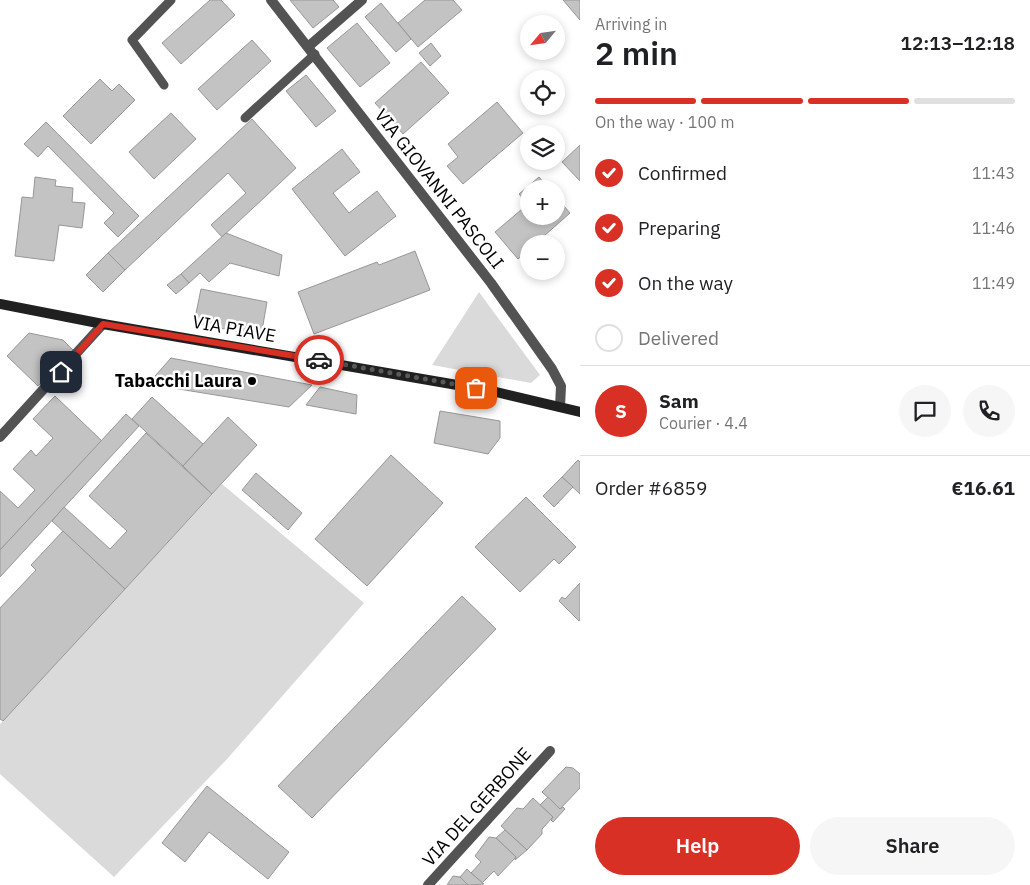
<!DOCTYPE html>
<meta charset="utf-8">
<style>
body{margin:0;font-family:"IBM Plex Sans",sans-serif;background:#f6f6f6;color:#202124;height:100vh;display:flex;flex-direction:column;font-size:19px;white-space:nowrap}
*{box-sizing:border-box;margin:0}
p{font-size:16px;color:#757577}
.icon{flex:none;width:28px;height:28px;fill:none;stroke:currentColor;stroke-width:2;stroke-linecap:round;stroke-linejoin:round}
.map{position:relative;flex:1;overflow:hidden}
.details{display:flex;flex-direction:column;background:#fff;width:450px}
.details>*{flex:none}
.needle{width:32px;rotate:241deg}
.fabs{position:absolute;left:520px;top:15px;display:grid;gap:10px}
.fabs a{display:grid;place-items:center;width:45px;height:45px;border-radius:50%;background:#fff;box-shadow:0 2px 8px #0003;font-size:25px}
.pin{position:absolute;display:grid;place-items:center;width:42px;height:42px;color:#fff;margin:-21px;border-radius:10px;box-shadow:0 2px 8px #0006}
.courier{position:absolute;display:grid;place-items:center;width:50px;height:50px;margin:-25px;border:4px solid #d93025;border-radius:50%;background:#fff;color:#222;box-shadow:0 1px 6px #0007}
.overview em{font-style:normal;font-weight:600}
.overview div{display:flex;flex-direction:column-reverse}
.overview{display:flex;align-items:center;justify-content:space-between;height:85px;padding:0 15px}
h1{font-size:32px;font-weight:600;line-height:38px}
.bar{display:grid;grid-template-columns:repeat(4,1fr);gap:8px 5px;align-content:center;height:60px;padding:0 15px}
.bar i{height:6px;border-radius:4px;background:#e0e0e0}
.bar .selected{background:#d93025}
.bar p{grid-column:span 4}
.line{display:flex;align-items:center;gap:12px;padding:0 15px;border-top:1px solid #e0e0e0}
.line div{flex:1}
.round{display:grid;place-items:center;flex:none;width:52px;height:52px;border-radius:26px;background:#f6f6f6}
ol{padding:0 15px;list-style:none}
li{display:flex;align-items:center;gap:15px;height:55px}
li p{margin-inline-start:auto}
li .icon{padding:5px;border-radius:50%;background:#d93025;color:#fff;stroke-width:4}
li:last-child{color:#757577}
li i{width:28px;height:28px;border:2px solid #e0e0e0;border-radius:50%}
.primary-button{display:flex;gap:10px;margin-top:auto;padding:10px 15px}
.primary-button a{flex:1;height:58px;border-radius:30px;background:#d93025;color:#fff;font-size:20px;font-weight:600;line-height:58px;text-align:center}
.primary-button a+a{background:#f6f6f6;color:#202124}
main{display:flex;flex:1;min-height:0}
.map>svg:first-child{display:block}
.green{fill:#dadada}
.building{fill:#c3c3c3;stroke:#979797}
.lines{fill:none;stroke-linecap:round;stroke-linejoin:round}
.lane{stroke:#535353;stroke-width:9}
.street{stroke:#535353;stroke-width:10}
.secondary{stroke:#202020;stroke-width:10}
.done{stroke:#595959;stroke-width:5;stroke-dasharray:0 9}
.route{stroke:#d93025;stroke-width:6}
.poi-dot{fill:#000;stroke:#fff;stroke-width:2}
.labels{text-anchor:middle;stroke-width:5;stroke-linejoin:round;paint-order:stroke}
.street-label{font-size:18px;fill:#000;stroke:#fff}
.poi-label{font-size:18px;font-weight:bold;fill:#000;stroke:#fff;text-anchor:end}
</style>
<main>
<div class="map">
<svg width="580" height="885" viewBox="0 0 580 885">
<rect width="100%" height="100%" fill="#fff"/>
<g class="green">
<path d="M479 292 540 375 531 383 432 365Z"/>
<path d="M222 484 364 603 227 759 114 877 0 774V724Z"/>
</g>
<g class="building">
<path d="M210 0H221L235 15 181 64 162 43Z"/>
<path d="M290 0H333L339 7 313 28Z"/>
<path d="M425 0H453L462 10 418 47 398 23Z"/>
<path d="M563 0H580V20Z"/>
<path d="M381 3 411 39 396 52 365 17Z"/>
<path d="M357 23 390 63 360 87 327 48Z"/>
<path d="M252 40 271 61 217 110 198 89Z"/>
<path d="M431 43 441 56 430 66 419 53Z"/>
<path d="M421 62 449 93 403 134 375 103Z"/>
<path d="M306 75 336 111 316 127 286 91Z"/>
<path d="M100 79 112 91 119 84 135 100 91 144 63 116Z"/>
<path d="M497 102 523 133 463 184 447 166 458 157 448 144Z"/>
<path d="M171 113 196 139 154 179 129 152Z"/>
<path d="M252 119 296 168 222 237 211 225 246 193 228 173 125 270 108 253Z"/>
<path d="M46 122 139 216 118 237 104 223 114 213 48 146 38 157 24 144Z"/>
<path d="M580 145V181L562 162Z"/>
<path d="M342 149 360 172 333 193 349 213 377 191 396 216 345 256 292 189Z"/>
<path d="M35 177 56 180 55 186 73 188 72 202 85 203 82 228 59 225 54 261 15 256 22 197 33 198Z"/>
<path d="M539 177 549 189H529V216H556V197L570 213 535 244H529V249L518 259 495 232 528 204 519 194Z"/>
<path d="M226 233 282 255 279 276 230 263 209 282 200 273 189 283 181 274Z"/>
<path d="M415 251 430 290 314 334 298 292 377 262 379 265Z"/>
<path d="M108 253 125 270 103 292 86 275Z"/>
<path d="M181 274 189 283 176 294 167 285Z"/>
<path d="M201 289 267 302 261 336 194 323Z"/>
<path d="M29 333 63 340 73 350 38 386 7 356Z"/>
<path d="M171 358 254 374 312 385 289 407 148 384Z"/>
<path d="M320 387 357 395 356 414 306 405Z"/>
<path d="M55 396 102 441 0 550V491L18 508 35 490 13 469 31 450 36 456 53 438 33 419Z"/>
<path d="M152 397 203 444 183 466 132 419Z"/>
<path d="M440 411 500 421V438L488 454 434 443Z"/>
<path d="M126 414 139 426 0 577V550Z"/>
<path d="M228 417 257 445 212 494 183 466Z"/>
<path d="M146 433 212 494 125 589 52 521 64 507 110 549 127 531 89 496Z"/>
<path d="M391 455 443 503 367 586 315 539Z"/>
<path d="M578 460 580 462V494L562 477Z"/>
<path d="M256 473 302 513 288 530 242 490Z"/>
<path d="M562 477 573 487 554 507 543 496Z"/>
<path d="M526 497 576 547 559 564 554 559 520 592 475 547Z"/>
<path d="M63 531 125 589 3 721 0 719V608L36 570 31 565Z"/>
<path d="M580 583V620L579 621 559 601 562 597 565 599Z"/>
<path d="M462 596 496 629 312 818 278 786Z"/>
<path d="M566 767 573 768 580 774V788L560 809 542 792Z"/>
<path d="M207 786 289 852 268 879 209 832 185 862 162 843Z"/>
<path d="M548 797 560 809 563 807 565 809 553 822 551 820 553 817 540 805Z"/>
<path d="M533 798 553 817 542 829V834L527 850 501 826 517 808 523 809Z"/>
<path d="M505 830 527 850 515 860 516 857 496 838Z"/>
<path d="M489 837 496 838 516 857 498 876 494 871 482 883 471 873 481 862 475 856Z"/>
<path d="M467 869 471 873 484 884 468 885 460 877Z"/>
<path d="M453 876 460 877 468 885H447Z"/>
</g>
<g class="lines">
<g class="lane">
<path d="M164 85 132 40 171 0"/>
<path d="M245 118 315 54"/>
</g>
<g class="street">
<path d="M271 0 491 283 552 369 561 386 560 407"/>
<path d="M309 46 362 0"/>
<path d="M0 437 103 324"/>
<path d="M428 885 550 751"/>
</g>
<path class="secondary" d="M0 304 103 324 492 391 580 412"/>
</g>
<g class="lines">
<path class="done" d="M319 360 476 388"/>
<path class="route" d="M61 372 103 324 319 360"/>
</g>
<circle class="poi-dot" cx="252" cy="381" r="5"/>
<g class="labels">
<g class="street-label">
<text transform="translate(439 189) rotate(52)" y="6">VIA GIOVANNI PASCOLI</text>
<text transform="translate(234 329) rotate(10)" y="6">VIA PIAVE</text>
<text transform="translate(477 807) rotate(-48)" y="6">VIA DEL GERBONE</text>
</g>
<g class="poi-label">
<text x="242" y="387">Tabacchi Laura</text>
</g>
</g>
</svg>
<div class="fabs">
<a><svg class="needle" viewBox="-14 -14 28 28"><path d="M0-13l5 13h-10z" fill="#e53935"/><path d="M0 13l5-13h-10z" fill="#757577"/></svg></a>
<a><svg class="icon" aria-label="locate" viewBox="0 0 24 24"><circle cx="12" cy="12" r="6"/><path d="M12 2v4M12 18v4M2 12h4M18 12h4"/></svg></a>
<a><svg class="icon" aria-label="layers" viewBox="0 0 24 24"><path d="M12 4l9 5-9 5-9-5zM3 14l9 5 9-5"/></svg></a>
<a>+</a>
<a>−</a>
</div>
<div class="pin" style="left:476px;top:388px;background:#ea580c"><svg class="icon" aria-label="bag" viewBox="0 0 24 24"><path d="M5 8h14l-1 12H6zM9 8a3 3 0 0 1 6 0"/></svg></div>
<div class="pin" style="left:61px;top:372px;background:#1f2937"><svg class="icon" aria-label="home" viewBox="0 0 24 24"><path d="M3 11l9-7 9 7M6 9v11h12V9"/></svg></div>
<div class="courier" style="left:319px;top:360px"><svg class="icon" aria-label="car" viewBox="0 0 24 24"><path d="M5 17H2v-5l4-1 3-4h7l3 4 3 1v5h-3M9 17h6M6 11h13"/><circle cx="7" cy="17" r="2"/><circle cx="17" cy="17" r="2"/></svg></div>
</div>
<section class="details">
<div class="overview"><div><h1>2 min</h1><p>Arriving in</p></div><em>12:13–12:18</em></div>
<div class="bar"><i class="selected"></i><i class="selected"></i><i class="selected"></i><i></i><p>On the way · 100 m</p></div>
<ol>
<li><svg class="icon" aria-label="check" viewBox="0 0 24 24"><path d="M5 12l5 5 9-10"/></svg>Confirmed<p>11:43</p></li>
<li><svg class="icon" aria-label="check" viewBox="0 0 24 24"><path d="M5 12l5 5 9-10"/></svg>Preparing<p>11:46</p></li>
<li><svg class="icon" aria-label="check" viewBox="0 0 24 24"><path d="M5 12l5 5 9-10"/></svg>On the way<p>11:49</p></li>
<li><i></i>Delivered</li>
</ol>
<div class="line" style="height:90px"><b class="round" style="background:#d93025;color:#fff">S</b><div><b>Sam</b><p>Courier · 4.4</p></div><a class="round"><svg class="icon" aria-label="chat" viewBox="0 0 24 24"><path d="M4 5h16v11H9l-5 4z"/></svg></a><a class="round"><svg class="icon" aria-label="phone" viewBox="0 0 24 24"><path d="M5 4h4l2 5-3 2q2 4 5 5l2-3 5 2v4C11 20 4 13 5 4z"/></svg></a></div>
<div class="line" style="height:65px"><div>Order #6859</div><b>€16.61</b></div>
<div class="primary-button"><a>Help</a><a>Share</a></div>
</section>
</main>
